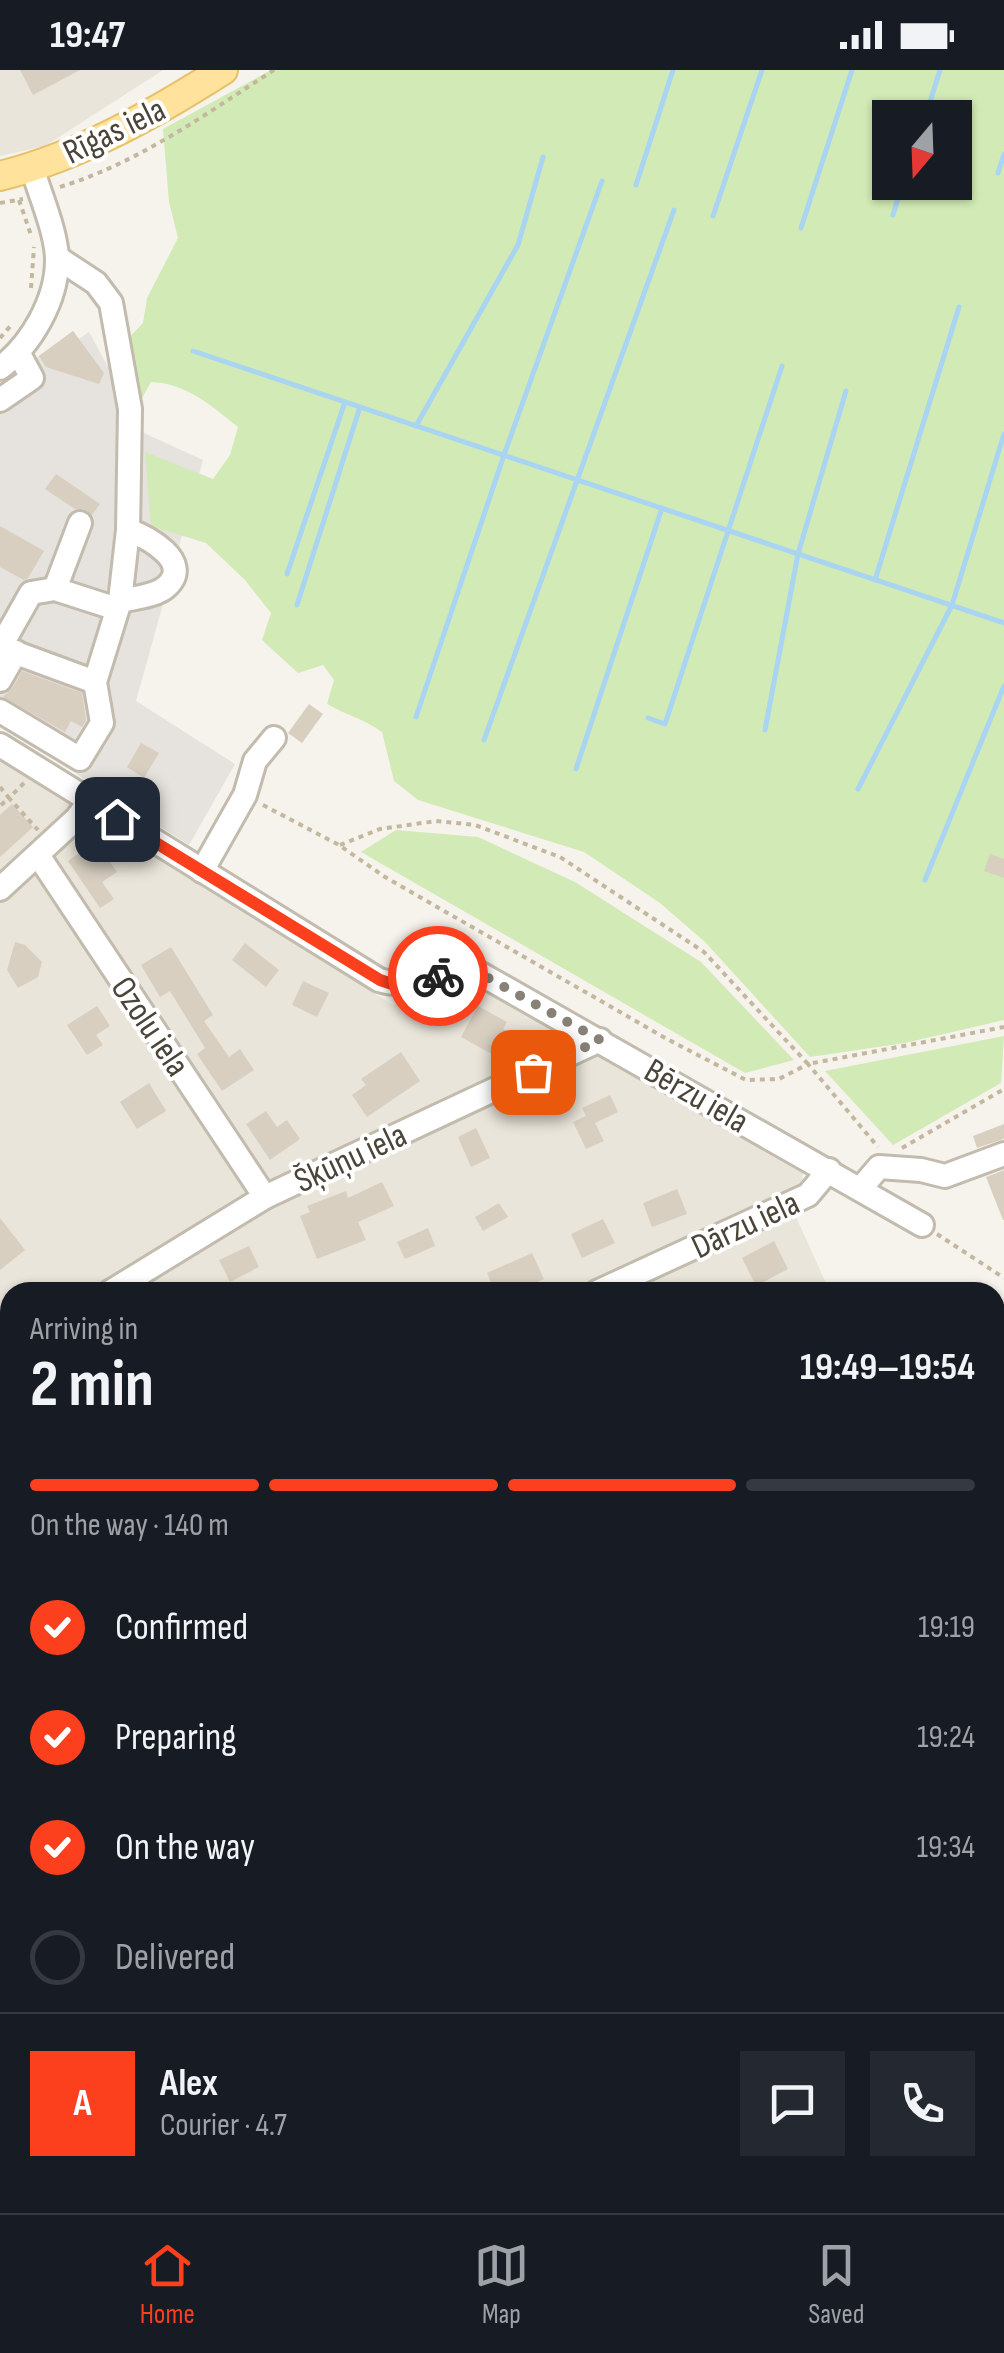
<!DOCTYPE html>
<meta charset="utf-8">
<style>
body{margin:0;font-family:"Sofia Sans Condensed",sans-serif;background:#242831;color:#f1f3f6;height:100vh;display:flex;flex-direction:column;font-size:38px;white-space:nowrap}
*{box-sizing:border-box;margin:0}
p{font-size:32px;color:#9ea1a6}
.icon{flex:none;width:55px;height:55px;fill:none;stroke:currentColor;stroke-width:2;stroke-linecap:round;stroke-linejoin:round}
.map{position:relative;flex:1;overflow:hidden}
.drawer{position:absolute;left:0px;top:1212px;width:1005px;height:932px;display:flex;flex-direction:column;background:#171b24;border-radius:30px 30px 0 0;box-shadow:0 2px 8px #0004}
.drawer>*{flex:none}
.needle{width:65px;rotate:199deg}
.fabs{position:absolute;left:872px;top:30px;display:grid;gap:20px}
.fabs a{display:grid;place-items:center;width:100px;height:100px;border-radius:0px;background:#171b24;box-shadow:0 2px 8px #0004;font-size:50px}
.pin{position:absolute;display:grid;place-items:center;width:85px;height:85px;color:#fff;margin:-42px;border-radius:20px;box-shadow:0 5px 15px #0006}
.courier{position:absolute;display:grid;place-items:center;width:100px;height:100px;margin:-50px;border:8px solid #fc3f1d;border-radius:50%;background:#fff;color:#222;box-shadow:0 2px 12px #0007}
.summary em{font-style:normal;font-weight:700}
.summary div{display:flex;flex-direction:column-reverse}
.summary{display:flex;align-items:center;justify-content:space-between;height:170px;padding:0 30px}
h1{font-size:65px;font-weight:700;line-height:75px}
.bar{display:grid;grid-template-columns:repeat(4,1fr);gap:15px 10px;align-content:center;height:120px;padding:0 30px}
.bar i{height:12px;border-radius:8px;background:#363941}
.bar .active{background:#fc3f1d}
.bar p{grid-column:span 4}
.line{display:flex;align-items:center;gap:25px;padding:0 30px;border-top:2px solid #363941}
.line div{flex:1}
.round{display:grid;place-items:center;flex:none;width:105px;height:105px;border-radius:0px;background:#242831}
ol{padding:0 30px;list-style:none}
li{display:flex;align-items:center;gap:30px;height:110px}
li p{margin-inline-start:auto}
li .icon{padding:10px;border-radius:50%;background:#fc3f1d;color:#fff;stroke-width:4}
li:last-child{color:#9ea1a6}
li i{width:55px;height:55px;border:5px solid #363941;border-radius:50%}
.status{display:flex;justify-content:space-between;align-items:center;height:70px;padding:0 50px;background:#171b24;direction:ltr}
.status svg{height:28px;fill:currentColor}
.dock{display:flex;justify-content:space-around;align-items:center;height:140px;border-top:2px solid #363941;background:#171b24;font-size:28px;color:#9ea1a6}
.dock a{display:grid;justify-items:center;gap:5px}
.dock .active{color:#fc3f1d}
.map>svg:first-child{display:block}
.residential{fill:#eae5da}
.industrial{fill:#e6e2dd}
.green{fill:#d2eab5;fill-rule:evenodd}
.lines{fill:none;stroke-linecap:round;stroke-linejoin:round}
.stream{stroke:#a9d4f2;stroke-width:5}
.building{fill:#d8cfc1}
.minor-casing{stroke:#c2bbae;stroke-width:28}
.major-casing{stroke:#e6c16a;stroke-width:32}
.path{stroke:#c4b79f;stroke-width:4;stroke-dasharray:5 5;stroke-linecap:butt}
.minor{stroke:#fff;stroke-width:22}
.major{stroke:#ffe39c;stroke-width:28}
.done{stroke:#878178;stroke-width:10;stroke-dasharray:0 18}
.route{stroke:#fc3f1d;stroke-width:12}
.labels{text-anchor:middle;stroke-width:8;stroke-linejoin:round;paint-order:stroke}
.street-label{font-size:35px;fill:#4b4439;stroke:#fff}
</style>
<div class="status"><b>19:47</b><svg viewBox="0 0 49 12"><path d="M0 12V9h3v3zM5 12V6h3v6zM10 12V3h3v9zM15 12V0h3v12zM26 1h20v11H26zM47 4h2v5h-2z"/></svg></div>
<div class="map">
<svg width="1004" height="2143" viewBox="0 0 1004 2143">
<rect width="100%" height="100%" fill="#f6f3ec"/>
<g class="residential">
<path d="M0 0H163L45 76 0 86Z"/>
<path d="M0 690 393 935 465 906 803 1103 796 1147 830 1222H10V1483L0 1486Z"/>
<path d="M202 2135H598L602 2143H200Z"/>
</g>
<path class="industrial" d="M73 261 79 269 89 262 144 363 203 390 136 631 235 694 189 775 0 655V314Z"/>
<g class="green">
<path d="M271 0H1004V950L905 973 810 987 705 872 660 833 584 782 418 730 394 711 382 662C364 649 346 645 327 634L334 610 323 595 298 603 262 570 271 543 245 510 206 473 151 456 145 382 213 409 230 385 238 357C212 336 186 313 151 312L141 330 122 275 143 253 147 228 178 168 169 132 163 59ZM890 48H955V112H890Z"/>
<path d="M396 760 478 767 575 812 701 892 794 990 745 1003 361 782Z"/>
<path d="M1004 966 1001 1013 893 1075 825 1001Z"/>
<path d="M1004 1381V2143H418L420 2135H478L505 2143 516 2135H995V1382Z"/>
<path d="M10 1490V2135H167L164 2143H0V1494Z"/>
</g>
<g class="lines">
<g class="stream">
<path d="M925 48 940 0"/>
<path d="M998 103 1004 84"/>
<path d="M636 115 673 0"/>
<path d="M893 145 903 112"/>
<path d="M713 146 762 0"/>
<path d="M801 158 852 0"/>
<path d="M193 281 1004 553"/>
<path d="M416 356 518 175 543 87"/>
<path d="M287 504 345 332"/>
<path d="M875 510 959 237"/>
<path d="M297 535 360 337"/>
<path d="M416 647 504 385 602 111"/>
<path d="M648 648 665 654 782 296"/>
<path d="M765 660 798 484 846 321"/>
<path d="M484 670 674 140"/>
<path d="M576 699 662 438"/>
<path d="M858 719 952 535 1004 364"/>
<path d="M925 810 1004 616"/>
<path d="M995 1898 1004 1890"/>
<path d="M706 2143 716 2135"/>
</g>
</g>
<g class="building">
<path d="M20 0H80L33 25Z"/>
<path d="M73 261 104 303 99 314 46 297 39 286Z"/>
<path d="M56 404 100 434 92 445 84 439H75L45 419Z"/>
<path d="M0 456 44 481 28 508 24 510 0 497Z"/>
<path d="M22 601 82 623 86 650 82 657 71 651 65 662 3 627 13 617Z"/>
<path d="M309 634 323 644 302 673 288 663Z"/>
<path d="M141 673 159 683 144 708 127 697Z"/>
<path d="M12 734 33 757 0 787V745Z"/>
<path d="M96 772 117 802 102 812 114 829 100 838 68 791Z"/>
<path d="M990 784 1004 789V808L984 801Z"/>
<path d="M15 872 25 875 42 892 38 907 18 918 7 900Z"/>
<path d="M245 873 279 900 266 917 232 890Z"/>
<path d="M171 877 213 945 204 951 229 987 240 979 254 1000 222 1021 197 984 205 978 170 921 160 927 141 895Z"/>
<path d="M303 911 329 923 317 947 292 935Z"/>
<path d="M97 936 110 956 96 965 103 975 87 985 67 955Z"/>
<path d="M478 936 507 952 503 959 513 964 499 988 461 967Z"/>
<path d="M401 982 420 1011 367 1047 352 1025 366 1015 361 1009Z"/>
<path d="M149 1013 166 1041 137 1059 120 1032Z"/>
<path d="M610 1025 618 1042 595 1053 604 1071 586 1079 573 1052 586 1046 582 1038Z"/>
<path d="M266 1041 277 1057 287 1050 300 1069 270 1090 246 1054Z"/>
<path d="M1004 1054V1069L977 1078 973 1066Z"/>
<path d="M476 1058 490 1088 471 1097 458 1067Z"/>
<path d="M1004 1100V1150H1003L986 1107Z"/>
<path d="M382 1112 394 1136 358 1152 366 1170 317 1189 300 1146 310 1142 307 1136 346 1121 348 1128Z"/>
<path d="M677 1119 687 1144 652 1157 643 1133Z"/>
<path d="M499 1133 508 1147 483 1161 475 1147Z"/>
<path d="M0 1148 25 1180 0 1200Z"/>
<path d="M603 1149 615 1173 582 1188 571 1164Z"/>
<path d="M428 1158 435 1176 405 1189 397 1172Z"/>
<path d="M774 1171 788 1199 756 1216 742 1188Z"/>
<path d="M249 1176 259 1197 230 1212 219 1190Z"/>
<path d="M532 1183 544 1209 515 1222H495L487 1203Z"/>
</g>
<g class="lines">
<defs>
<g id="minor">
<path d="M0 298C31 275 57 230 57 190 57 164 40 124 32 98"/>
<path d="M0 330 32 308 19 284"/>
<path d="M55 519 80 453"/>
<path d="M120 531C133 528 157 526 167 516 193 491 147 467 128 460"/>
<path d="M1 576 31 523 55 519 117 539"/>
<path d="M0 577 95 612"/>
<path d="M0 610 16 582"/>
<path d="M0 641 80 689 102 653 95 612 120 531 128 460 130 339 111 233 96 213 58 188"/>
<path d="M0 675 379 910C413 921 439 900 472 899L922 1155"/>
<path d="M38 785 265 1127"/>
<path d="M202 801 245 725 255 691 274 668"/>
<path d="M0 819 77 748 89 731"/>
<path d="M861 1118 879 1097 921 1100 945 1106 1004 1084"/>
<path d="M110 1222 265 1127 600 970"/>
<path d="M597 1222 808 1125 829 1100"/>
<path d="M0 1264 10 1281"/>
<path d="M0 1328 10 1322"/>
<path d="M1 1441 10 1435"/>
<path d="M0 1477 10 1473"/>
<path d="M181 2143 184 2135"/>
<path d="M410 2143 411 2135"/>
</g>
<path id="major" d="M0 106C80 86 154 44 223 0"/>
</defs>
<use href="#minor" class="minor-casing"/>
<use href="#major" class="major-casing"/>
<g class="path">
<path d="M60 117C140 92 204 45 274 0"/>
<path d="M19 130 32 168"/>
<path d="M0 133 23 129"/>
<path d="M31 218 34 177"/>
<path d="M0 268 13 253"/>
<path d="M24 713 9 728 38 760"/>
<path d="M0 717 9 728 0 736"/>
<path d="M263 735 339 775 385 807 667 969 746 1010 779 1009 808 994 878 1077"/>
<path d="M340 775 380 759 436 751 475 755 560 787 704 882 808 994 1004 957"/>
<path d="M902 1078 1004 1019"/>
<path d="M937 1164 1004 1208"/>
<path d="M995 1387 1004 1376"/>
<path d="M0 1634 10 1635"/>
<path d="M0 2092 10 2090"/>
</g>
<use href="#minor" class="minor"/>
<use href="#major" class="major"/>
</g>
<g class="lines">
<path class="done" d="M438 906 455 900 472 899 600 970 533 1002"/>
<path class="route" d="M117 749 380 910 398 916 438 906"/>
</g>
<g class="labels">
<g class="street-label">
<text transform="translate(114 60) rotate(-26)" y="12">Rīgas iela</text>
<text transform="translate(151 956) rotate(56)" y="12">Ozolu iela</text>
<text transform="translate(697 1025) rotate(30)" y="12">Bērzu iela</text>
<text transform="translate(350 1087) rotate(-25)" y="12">Šķūņu iela</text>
<text transform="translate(745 1154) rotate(-25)" y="12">Dārzu iela</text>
</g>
</g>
</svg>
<div class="fabs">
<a><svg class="needle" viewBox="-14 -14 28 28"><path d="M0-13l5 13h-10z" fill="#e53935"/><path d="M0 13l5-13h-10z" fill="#9ea1a6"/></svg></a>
</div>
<div class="pin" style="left:533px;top:1002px;background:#ea580c"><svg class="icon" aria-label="bag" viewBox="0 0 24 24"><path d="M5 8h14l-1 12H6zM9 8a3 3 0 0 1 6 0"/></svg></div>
<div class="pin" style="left:117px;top:749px;background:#1f2937"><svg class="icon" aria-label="home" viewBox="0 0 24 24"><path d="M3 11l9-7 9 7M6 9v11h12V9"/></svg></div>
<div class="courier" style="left:438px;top:906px"><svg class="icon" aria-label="bike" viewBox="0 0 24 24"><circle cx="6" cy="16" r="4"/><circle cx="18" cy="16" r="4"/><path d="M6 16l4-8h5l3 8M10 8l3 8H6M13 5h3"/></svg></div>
<section class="drawer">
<div class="summary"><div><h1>2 min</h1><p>Arriving in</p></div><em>19:49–19:54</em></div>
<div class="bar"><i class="active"></i><i class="active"></i><i class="active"></i><i></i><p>On the way · 140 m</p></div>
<ol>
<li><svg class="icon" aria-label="check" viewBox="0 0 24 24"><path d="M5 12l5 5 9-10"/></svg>Confirmed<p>19:19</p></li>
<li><svg class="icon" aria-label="check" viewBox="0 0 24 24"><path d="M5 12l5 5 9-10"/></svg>Preparing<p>19:24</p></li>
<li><svg class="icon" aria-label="check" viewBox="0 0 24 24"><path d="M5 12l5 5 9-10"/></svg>On the way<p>19:34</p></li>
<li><i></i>Delivered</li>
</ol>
<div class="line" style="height:180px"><b class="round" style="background:#fc3f1d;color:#fff">A</b><div><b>Alex</b><p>Courier · 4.7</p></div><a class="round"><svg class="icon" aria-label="chat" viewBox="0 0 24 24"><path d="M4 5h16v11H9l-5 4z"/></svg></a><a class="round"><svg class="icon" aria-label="phone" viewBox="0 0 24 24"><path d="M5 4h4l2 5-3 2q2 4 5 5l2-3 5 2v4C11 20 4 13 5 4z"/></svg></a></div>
</section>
</div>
<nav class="dock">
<a class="active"><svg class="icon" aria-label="home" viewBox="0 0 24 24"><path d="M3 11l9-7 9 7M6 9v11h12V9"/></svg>Home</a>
<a><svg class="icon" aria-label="map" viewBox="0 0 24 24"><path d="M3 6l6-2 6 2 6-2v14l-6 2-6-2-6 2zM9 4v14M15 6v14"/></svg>Map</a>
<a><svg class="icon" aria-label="saved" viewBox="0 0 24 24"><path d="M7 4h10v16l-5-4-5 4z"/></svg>Saved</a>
</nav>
